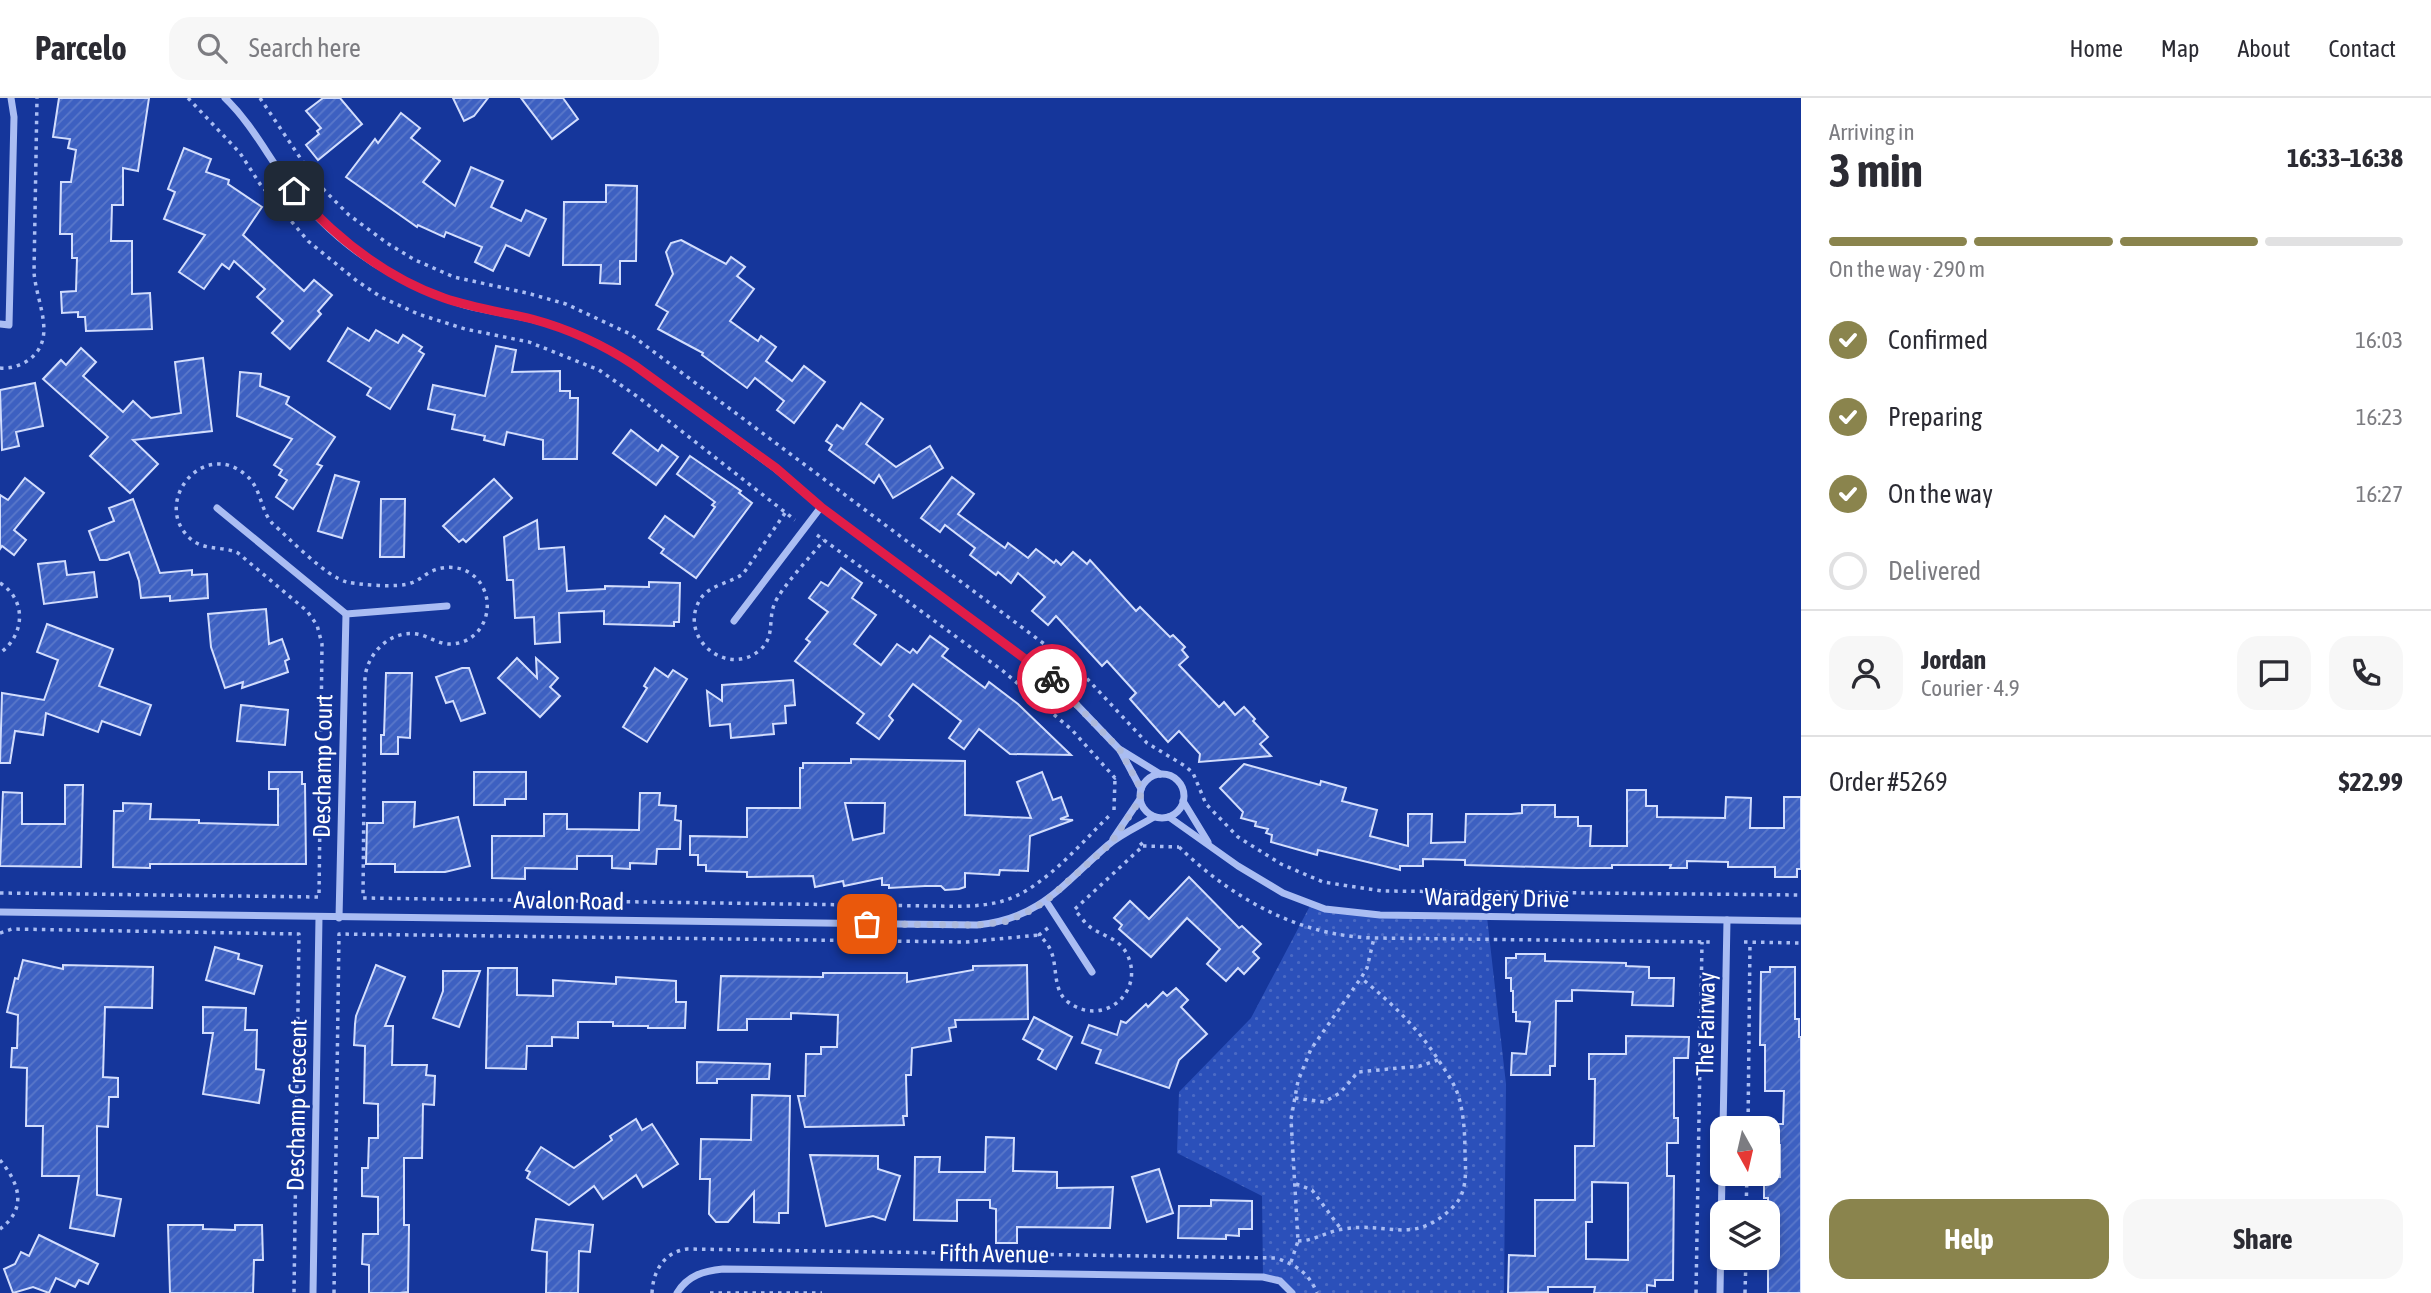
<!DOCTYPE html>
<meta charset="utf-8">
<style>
body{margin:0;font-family:"Asap Condensed",sans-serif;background:#f7f7f7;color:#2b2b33;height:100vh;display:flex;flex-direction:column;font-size:26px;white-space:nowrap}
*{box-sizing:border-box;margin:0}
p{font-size:23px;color:#7c7c81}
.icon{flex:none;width:38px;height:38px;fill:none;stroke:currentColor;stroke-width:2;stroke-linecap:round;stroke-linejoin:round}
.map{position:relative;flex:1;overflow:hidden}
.details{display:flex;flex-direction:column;background:#fff;width:630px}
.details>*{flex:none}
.needle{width:46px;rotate:172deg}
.tools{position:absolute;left:1710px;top:1018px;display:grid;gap:14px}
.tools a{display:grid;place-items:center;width:70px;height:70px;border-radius:14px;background:#fff;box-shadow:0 4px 10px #0003;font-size:35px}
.pin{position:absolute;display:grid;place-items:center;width:60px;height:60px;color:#fff;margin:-30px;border-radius:14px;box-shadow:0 4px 10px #0006}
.courier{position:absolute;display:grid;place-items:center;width:70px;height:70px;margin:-35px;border:5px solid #e11d48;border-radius:50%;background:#fff;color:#222;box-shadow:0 2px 9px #0007}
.overview em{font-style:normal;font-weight:700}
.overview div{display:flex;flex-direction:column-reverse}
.overview{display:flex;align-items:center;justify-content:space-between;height:119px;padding:0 28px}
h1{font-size:46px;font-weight:700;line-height:52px}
.bar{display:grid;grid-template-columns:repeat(4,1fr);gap:10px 7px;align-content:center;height:84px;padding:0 28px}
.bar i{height:9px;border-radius:5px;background:#e1e1e2}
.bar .selected{background:#8a844d}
.bar p{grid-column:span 4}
.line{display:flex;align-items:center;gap:18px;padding:0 28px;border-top:2px solid #e1e1e2}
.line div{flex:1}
.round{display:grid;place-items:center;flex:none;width:74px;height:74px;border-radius:21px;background:#f7f7f7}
ol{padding:0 28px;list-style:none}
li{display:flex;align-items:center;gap:21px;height:77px}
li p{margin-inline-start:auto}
li .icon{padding:7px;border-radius:50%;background:#8a844d;color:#fff;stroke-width:4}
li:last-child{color:#7c7c81}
li i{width:38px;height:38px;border:4px solid #e1e1e2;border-radius:50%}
.action{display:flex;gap:14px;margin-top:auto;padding:14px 28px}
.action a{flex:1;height:80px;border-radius:21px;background:#8a844d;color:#fff;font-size:28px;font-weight:700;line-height:80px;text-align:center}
.action a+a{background:#f7f7f7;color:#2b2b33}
header{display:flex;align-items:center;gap:42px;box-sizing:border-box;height:98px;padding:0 35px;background:#fff;border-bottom:2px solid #e1e1e2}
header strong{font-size:33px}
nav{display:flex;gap:38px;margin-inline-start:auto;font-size:24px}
.search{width:490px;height:63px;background:#f7f7f7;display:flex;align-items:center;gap:18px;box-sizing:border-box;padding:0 24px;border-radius:21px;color:#7c7c81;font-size:26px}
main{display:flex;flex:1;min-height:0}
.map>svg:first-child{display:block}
.green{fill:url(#green-dots)}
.building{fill:url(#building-hatch);stroke:#d2ddfd;stroke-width:2;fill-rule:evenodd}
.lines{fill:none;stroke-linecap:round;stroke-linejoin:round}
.path{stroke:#aabdf3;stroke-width:3.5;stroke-dasharray:3.5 5;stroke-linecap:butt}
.minor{stroke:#aabdf3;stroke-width:7}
.done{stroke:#adb9dc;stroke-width:7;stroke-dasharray:0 12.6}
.route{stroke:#e11d48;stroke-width:9}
.labels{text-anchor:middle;stroke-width:5;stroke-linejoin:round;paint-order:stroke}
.street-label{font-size:24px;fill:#fff;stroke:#15369b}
</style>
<header>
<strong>Parcelo</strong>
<div class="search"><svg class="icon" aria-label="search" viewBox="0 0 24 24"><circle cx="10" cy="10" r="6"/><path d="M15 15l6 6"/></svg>Search here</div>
<nav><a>Home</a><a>Map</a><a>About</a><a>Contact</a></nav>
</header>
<main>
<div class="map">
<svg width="1801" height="1195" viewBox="0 0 1801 1195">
<defs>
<pattern id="green-dots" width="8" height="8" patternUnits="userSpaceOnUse" patternTransform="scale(1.75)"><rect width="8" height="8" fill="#2b50ba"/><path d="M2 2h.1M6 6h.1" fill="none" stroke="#4b6ac4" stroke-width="1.8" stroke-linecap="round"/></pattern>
<pattern id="building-hatch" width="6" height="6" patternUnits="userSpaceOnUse" patternTransform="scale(1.75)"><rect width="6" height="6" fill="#3d60c1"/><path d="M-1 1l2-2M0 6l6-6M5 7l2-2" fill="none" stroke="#5a78ca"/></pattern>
</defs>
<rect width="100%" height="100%" fill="#15369b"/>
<path class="green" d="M1311 806 1339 813 1487 819 1506 986 1504 1195H1292L1287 1189 1263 1179 1262 1098 1177 1055 1179 994 1251 920Z"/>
<g class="building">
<path d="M59 0H149L138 73 123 70V107H112L111 143H132V196L150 195 152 231 86 233 85 219H78V214L62 215 61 194 76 193 77 160H72V136H60L61 84H71L76 52 68 50 70 41 53 39Z"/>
<path d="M323 0H340L362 26 318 62 306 47 319 36 317 33 321 30 306 13Z"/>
<path d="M453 0H488L474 18 464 23Z"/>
<path d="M521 0H563L578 21 552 41Z"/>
<path d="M401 15 420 30 411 40 440 63 423 84 455 108 471 69 503 83 491 109 521 123 526 112 546 121 529 158 506 147 493 173 475 164 482 149 446 134 444 139 418 127 417 129 346 79 375 41 378 45Z"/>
<path d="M184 50 211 61 206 74 229 82 228 86 262 109 243 137 304 193 314 182 332 197 318 213 321 216 290 251 272 235 283 223 257 199 265 191 234 163 229 171 222 166 204 191 179 174 205 137 164 121 175 94 168 91Z"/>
<path d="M606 87 637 88 636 163H620V186L600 185 601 167H563L564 104H606Z"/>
<path d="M681 142 726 166 731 159 745 169 737 178 754 191 730 223 758 243 761 238 776 249 766 263 792 283 804 268 825 284 794 325 777 312 784 303 755 280 747 290 702 257 703 255 658 231 668 214 656 207 673 176 666 154 671 145Z"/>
<path d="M348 230 369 243 376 232 398 245 403 237 422 249 419 253 424 256 390 311 367 297 371 290 328 263Z"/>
<path d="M496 248 516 252 512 274 560 273V293H570V300H578L577 361H543V342L507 334 504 347 484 342 485 338 452 331 455 317 428 311 433 287 485 298Z"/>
<path d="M81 250 96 264 83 278 123 314 133 303 151 320 181 315 175 264 203 260 212 333 133 342 158 366 130 395 90 358 108 339 43 281 61 262 66 267Z"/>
<path d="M240 274 261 276 260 288 289 299 286 306 335 339 317 366 322 368 293 411 276 399 287 382 279 377 282 372 274 367 292 341 237 318Z"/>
<path d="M35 285 43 328 16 334 19 348 2 352 0 292Z"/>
<path d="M861 305 883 321 866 346 896 369 930 348 943 370 893 400 879 377 874 385 829 352 832 347 826 343 837 327 843 331Z"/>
<path d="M631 332 658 353 662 347 678 359 656 387 613 355Z"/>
<path d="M690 358 741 393 739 395 752 405 696 480 661 455 664 451 649 440 665 418 694 439 715 409 712 407 715 404 677 376Z"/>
<path d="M335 377 359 384 342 440 318 433Z"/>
<path d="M952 379 974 396 958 416 1005 450 1008 445 1028 460 1036 451 1054 465 1056 462 1061 467 1073 454 1087 466 1090 462 1136 513 1140 509 1170 539 1173 537 1185 549 1182 552 1188 559 1179 567 1219 609 1224 604 1235 617 1244 609 1255 621 1253 623 1268 639 1260 646 1271 658 1199 664 1200 656 1179 633 1168 644 1130 601 1136 595 1107 563 1102 568 1056 518 1048 527 1032 513 1045 499 1018 475 1011 485 998 474 996 477 970 457 975 450 945 427 940 434 921 420Z"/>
<path d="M25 380 44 395 14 432 26 442 14 457 2 448 0 451V397L8 402Z"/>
<path d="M494 381 512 400 466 444 463 441 459 444 443 428Z"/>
<path d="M133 401 160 475 192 472V477L207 476 208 500 170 503V498L141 500 139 483 129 454 107 462H100L89 433 114 423 109 410Z"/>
<path d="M381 401H405L404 459H380Z"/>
<path d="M537 422 539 451 564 449 567 493 605 491V488L649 489V484L680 485 679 524H674V528L604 526V513L559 515 560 544 535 546 534 519 515 520 513 482H507L504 439Z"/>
<path d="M65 463 67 477 94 474 97 499 44 506 38 466Z"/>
<path d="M841 470 862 485 852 500 876 517 854 546 881 567 897 546 910 555 913 551 917 555 930 538 948 551 942 558 985 590 989 584 1018 606 1071 657 1010 656 979 631 964 651 949 640 961 623 913 586 889 618 893 622 879 641 857 625 864 616 795 563 810 544 806 541 828 514 809 500 821 484 828 488Z"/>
<path d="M266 511 269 546 282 541 289 561 285 563 288 574 242 590 243 584 225 590 211 549 208 516Z"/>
<path d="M47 526 113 551 99 588 151 607 140 637 102 623 98 634 46 615 43 637 15 633 10 665H0L2 595 44 602 58 562 37 554Z"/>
<path d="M517 560 537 580 536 560 558 580 550 589 560 598 540 619 498 580Z"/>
<path d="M462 570H469L485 615 461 623 453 603 446 605 436 579Z"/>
<path d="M655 570 668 579 673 572 687 581 647 644 623 629 647 590 644 588Z"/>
<path d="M386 575H412L410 640 398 639V656H381V637H384Z"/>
<path d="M793 582 795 607 785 608 786 625 773 626 774 636 731 640 730 626 710 628 707 593 722 603V587Z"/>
<path d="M241 607 288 612 285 647 237 643Z"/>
<path d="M851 661 965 663V717L1031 720 1017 684 1042 674 1053 702 1061 699 1068 718 1060 721 1073 722 1030 738 1028 773 1000 772 999 777 965 775V789L959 791 945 792 941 788H925L889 790V787H882V780L844 788 843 783 815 789 813 778 747 779V774L706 773V767H698V757H690V738L747 739V710H800V670H803V665H851ZM845 705H885L884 735 853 742Z"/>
<path d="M1244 666 1320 687 1321 683 1346 690 1342 703 1377 712 1370 738 1408 748V716H1432L1431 745 1465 744 1466 716H1511L1522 715V707H1555V719H1578V728H1591L1590 748H1627V692H1646V708H1657V719L1725 720 1726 699 1751 700 1750 730H1784V699H1801V771H1797V779H1775V769H1728V764L1687 763V770H1670L1671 767H1612V770H1577L1465 767V762L1423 761V768H1400V772L1318 752 1317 757 1271 744 1272 737 1266 735 1268 731 1255 728 1256 724 1241 720 1243 714 1220 690Z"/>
<path d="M269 674H302V686H305L306 766H150V770L113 769 114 713H123V705L151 706 150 721 199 722V725L278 727V691H269Z"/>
<path d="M474 674H526V701H505V707H474Z"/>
<path d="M65 687H83L81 769 0 768 3 694 22 695V726H65Z"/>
<path d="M640 695H660L659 707 676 708 675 722 681 723 680 751H657L656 766 630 765V771L612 770V758H577V771L525 770V781L492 780V738H544V716H567V731L639 732Z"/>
<path d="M383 704H415L414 729 458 719 470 768 445 774H395V766H366L367 725H383Z"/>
<path d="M1189 779 1239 830 1242 828 1261 846 1253 854 1259 860 1244 876 1238 870 1226 883 1207 866 1220 851 1187 820 1151 859 1119 831 1122 827 1114 820 1130 803 1149 821Z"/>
<path d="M215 849 239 856 238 861 262 868 254 896 206 882Z"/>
<path d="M1516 856H1545V863L1626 865V868L1649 869V880H1674L1673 908 1632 907 1633 894 1572 892V903H1556L1555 968H1550V977H1511L1512 955 1526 956 1530 924 1516 923V914H1513V893H1511V880H1506V860H1516Z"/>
<path d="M23 862 63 871V867L153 869 152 910 105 909 103 979 118 980V999H109L108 1029 97 1028V1097L121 1101 114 1138 70 1130 79 1078H42L43 1028H26L27 970 11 969 12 950H17L18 917 7 914 15 880 18 881Z"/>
<path d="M376 867 405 879 385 928H393L392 967H427L426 977 435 978 434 1007 423 1006 422 1060H404V1127H409L408 1194 400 1195H369V1167L362 1166 363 1136H378V1099L362 1098V1070H368L369 1040H378V1006L364 1005 365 948 354 947 355 926 356 918Z"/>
<path d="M1027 867 1028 921 955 922 956 929 949 930 951 943 912 950 911 977H906L907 1018H903L904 1027 805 1029 798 998H805L806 956H821V949H837L838 917 791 915V921H747V932H718L721 878 823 879V875H907V884L973 872V868Z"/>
<path d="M1770 869H1795V921H1799V939H1801V1195H1768V1100H1764V1079H1780V1047H1768V1026H1783L1784 993H1765V947H1760L1761 874H1770Z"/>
<path d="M488 870H517V897L553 898V882L616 886V879L676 883V904H686L685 930H648V928H613V924H578V940L552 939V948H527L526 971 486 970Z"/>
<path d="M443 873H480L459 929 433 920 443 893Z"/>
<path d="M1176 890 1188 902 1181 909 1207 936 1179 962 1169 990 1096 965 1101 952 1082 945 1089 927 1117 937 1121 923 1126 925 1146 906 1148 909 1163 894 1167 898Z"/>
<path d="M203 909 246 910 245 932H257L256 971 264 972 259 1005 203 996 213 935H203Z"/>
<path d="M1034 919 1072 939 1056 971 1038 961 1043 952 1023 941Z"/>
<path d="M1626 938 1689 939 1688 960H1674V1020H1678V1045H1667V1078H1674L1673 1182H1655V1188L1647 1187V1195H1594L1595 1189H1548V1194L1508 1195 1509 1157 1535 1158V1102H1575V1048H1594L1595 981H1589V956H1626ZM1592 1084 1628 1085V1162L1586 1161V1124H1592Z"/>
<path d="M697 964 770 966 769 981H717V985H697Z"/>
<path d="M752 997 790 998 788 1115H779V1125L754 1124V1094L728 1124H716L709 1116 710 1081H700L701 1041 751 1042Z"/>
<path d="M636 1021 642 1032 652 1026 678 1066 643 1089 636 1077 603 1101 594 1088 569 1107 527 1080 530 1074 526 1072 541 1049 574 1070 612 1042 610 1038Z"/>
<path d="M986 1039 1014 1040 1013 1073 1057 1074V1090L1113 1089 1110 1130 1017 1129V1145H996V1111L990 1110V1102H957V1123L914 1122 915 1059H940L939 1074H985Z"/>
<path d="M810 1057 878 1058V1071L900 1078 885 1122 873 1118 826 1128Z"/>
<path d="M1159 1071 1173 1115 1147 1124 1132 1079Z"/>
<path d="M1211 1102 1252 1103V1131H1239V1138L1226 1137V1141L1178 1140 1179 1108H1211Z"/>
<path d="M536 1121 593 1127 590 1154 579 1153 578 1195H546L547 1154 532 1152Z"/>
<path d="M168 1127H203V1131L235 1132V1127H262L263 1162H254L253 1195H170Z"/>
<path d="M39 1137 98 1166 88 1186 79 1182 75 1189 56 1180 49 1195 33 1189 13 1195 4 1171 15 1166 21 1154 29 1158Z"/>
</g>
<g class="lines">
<g class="path">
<path d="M188 0 240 55 260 86 308 143 357 183 381 199 418 216 465 231 529 244 599 272 638 299 795 422"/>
<path d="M260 0 309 73 325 93 349 117 387 145 415 162 454 179 527 195 566 206 630 236 1079 572 1147 645 1185 668 1193 675 1206 706 1238 739 1281 766 1323 784 1382 793 1801 797"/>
<path d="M0 270C9 271 19 268 27 263 59 242 36 205 34 174L37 0"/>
<path d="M785 415 743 476C730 485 710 487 701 500 676 538 726 581 760 552 775 539 768 523 774 507 779 492 812 457 824 442"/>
<path d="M817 437 1003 573 1072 632 1115 680 1117 678"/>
<path d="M0 485C27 502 25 537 0 555"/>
<path d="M1114 712 1115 680"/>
<path d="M1143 748 1179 749"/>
<path d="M1179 749C1232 800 1298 838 1374 840L1710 844"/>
<path d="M0 795 319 799 322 546 317 527 307 513 238 455C224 448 206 453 192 442 149 407 203 338 247 378 261 390 260 411 272 425 289 440 326 479 347 484 361 487 398 490 411 485 418 483 423 478 430 474 446 466 466 468 478 482 498 506 484 544 452 546 439 547 429 538 417 536 391 532 368 554 365 579L363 800 930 808C955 808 982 810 1006 802 1045 789 1081 745 1110 717"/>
<path d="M1075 811 1143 748 1138 742"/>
<path d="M1048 830 1039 837C1043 841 1047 845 1049 849 1059 866 1051 891 1068 904 1102 930 1146 895 1127 856 1119 841 1106 839 1093 831 1086 827 1080 818 1075 812"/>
<path d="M0 835 12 831 299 836 294 1195"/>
<path d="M1744 844 1801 845"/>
<path d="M1295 1000 1324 1004 1340 995 1358 974 1420 968 1438 962"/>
<path d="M1748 1031 1750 844"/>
<path d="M0 1062C19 1085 28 1110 0 1131"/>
<path d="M1296 1086 1312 1092 1341 1131"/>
<path d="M1746 1115 1747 1076"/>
<path d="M1298 1143C1314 1143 1328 1133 1344 1131 1389 1123 1413 1149 1454 1108 1467 1095 1466 1074 1465 1057 1465 1037 1464 1013 1457 994 1453 984 1447 975 1441 966 1419 931 1393 906 1361 880"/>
<path d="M1291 1164 1298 1143 1291 1021 1298 983 1311 951 1361 880 1367 870 1374 840"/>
<path d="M334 1195 339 836 966 844 1039 837"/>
<path d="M652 1195C653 1173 664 1154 687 1151L1276 1160C1296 1167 1309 1175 1317 1195"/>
<path d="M710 1195H822"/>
<path d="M1696 1195 1702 844"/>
<path d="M1745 1195 1746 1160"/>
</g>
<g class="minor">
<path d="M225 0C250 24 265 53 285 81 313 119 350 153 392 176 415 189 439 200 465 207 496 215 528 218 558 229 585 238 610 251 634 267L776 371 821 409 1053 582 1120 652 1141 691"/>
<path d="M0 226 9 227 14 19 11 0"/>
<path d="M217 410 346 516 447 508"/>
<path d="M734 523 821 409"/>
<path d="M1121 652 1160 676"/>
<circle cx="1162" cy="698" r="22"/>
<path d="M1183 703 1208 744"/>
<path d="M1169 719 1238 768 1283 795 1325 811 1380 817 1801 823"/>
<path d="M1113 741 1140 701"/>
<path d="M1046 803 1092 874"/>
<path d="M0 814 977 827C1040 821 1063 786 1108 747 1121 736 1139 728 1154 719"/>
<path d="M339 820 346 516"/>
<path d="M1723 1031 1727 822"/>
<path d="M313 1195 319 819"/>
<path d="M677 1195C688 1177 704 1173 723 1171L1263 1179 1280 1183 1292 1195"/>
<path d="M1720 1195 1722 1076"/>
</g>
</g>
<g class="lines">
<path class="done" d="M867 826 977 827 1004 824 1026 815 1046 803 1111 745 1140 702 1141 691 1120 652 1052 581"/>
<path class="route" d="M294 93C336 140 384 179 444 200 473 210 503 214 532 221 569 231 602 246 634 267L776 370 821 409 1052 581"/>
</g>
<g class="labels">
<g class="street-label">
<text transform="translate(323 668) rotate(-89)" y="8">Deschamp Court</text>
<text transform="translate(1497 800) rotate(1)" y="8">Waradgery Drive</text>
<text transform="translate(569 803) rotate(1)" y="8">Avalon Road</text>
<text transform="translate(1706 926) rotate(-89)" y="8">The Fairway</text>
<text transform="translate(297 1007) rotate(-89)" y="8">Deschamp Crescent</text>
<text transform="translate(994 1156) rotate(1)" y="8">Fifth Avenue</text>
</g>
</g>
</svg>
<div class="tools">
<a><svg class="needle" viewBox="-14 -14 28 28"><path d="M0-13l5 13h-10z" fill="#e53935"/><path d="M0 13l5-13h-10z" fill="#7c7c81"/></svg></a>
<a><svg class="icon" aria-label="layers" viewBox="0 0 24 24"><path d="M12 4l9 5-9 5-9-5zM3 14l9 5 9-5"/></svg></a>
</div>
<div class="pin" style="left:867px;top:826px;background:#ea580c"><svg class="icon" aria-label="bag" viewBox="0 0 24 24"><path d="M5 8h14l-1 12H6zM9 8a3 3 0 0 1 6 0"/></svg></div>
<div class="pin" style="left:294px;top:93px;background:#1f2937"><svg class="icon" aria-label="home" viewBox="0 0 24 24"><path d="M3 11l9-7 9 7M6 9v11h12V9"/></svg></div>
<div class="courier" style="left:1052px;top:581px"><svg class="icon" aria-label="bike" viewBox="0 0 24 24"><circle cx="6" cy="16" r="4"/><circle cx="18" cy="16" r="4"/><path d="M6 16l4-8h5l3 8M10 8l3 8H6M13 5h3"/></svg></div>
</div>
<section class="details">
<div class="overview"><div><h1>3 min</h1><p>Arriving in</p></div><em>16:33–16:38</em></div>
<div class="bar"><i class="selected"></i><i class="selected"></i><i class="selected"></i><i></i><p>On the way · 290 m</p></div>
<ol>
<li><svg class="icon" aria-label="check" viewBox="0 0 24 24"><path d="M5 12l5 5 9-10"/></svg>Confirmed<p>16:03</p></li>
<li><svg class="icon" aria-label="check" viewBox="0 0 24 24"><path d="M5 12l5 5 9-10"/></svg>Preparing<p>16:23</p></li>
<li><svg class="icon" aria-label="check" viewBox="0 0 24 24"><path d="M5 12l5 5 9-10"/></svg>On the way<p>16:27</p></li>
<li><i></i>Delivered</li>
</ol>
<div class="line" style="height:126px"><a class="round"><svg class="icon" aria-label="person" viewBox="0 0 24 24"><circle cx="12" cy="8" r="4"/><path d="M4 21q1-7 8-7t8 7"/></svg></a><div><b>Jordan</b><p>Courier · 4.9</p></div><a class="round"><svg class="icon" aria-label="chat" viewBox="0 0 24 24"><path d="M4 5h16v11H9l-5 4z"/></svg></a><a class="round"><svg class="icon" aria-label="phone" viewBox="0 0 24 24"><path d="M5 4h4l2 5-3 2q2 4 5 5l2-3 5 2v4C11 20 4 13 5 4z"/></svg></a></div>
<div class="line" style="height:91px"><div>Order #5269</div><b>$22.99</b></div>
<div class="action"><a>Help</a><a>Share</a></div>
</section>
</main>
